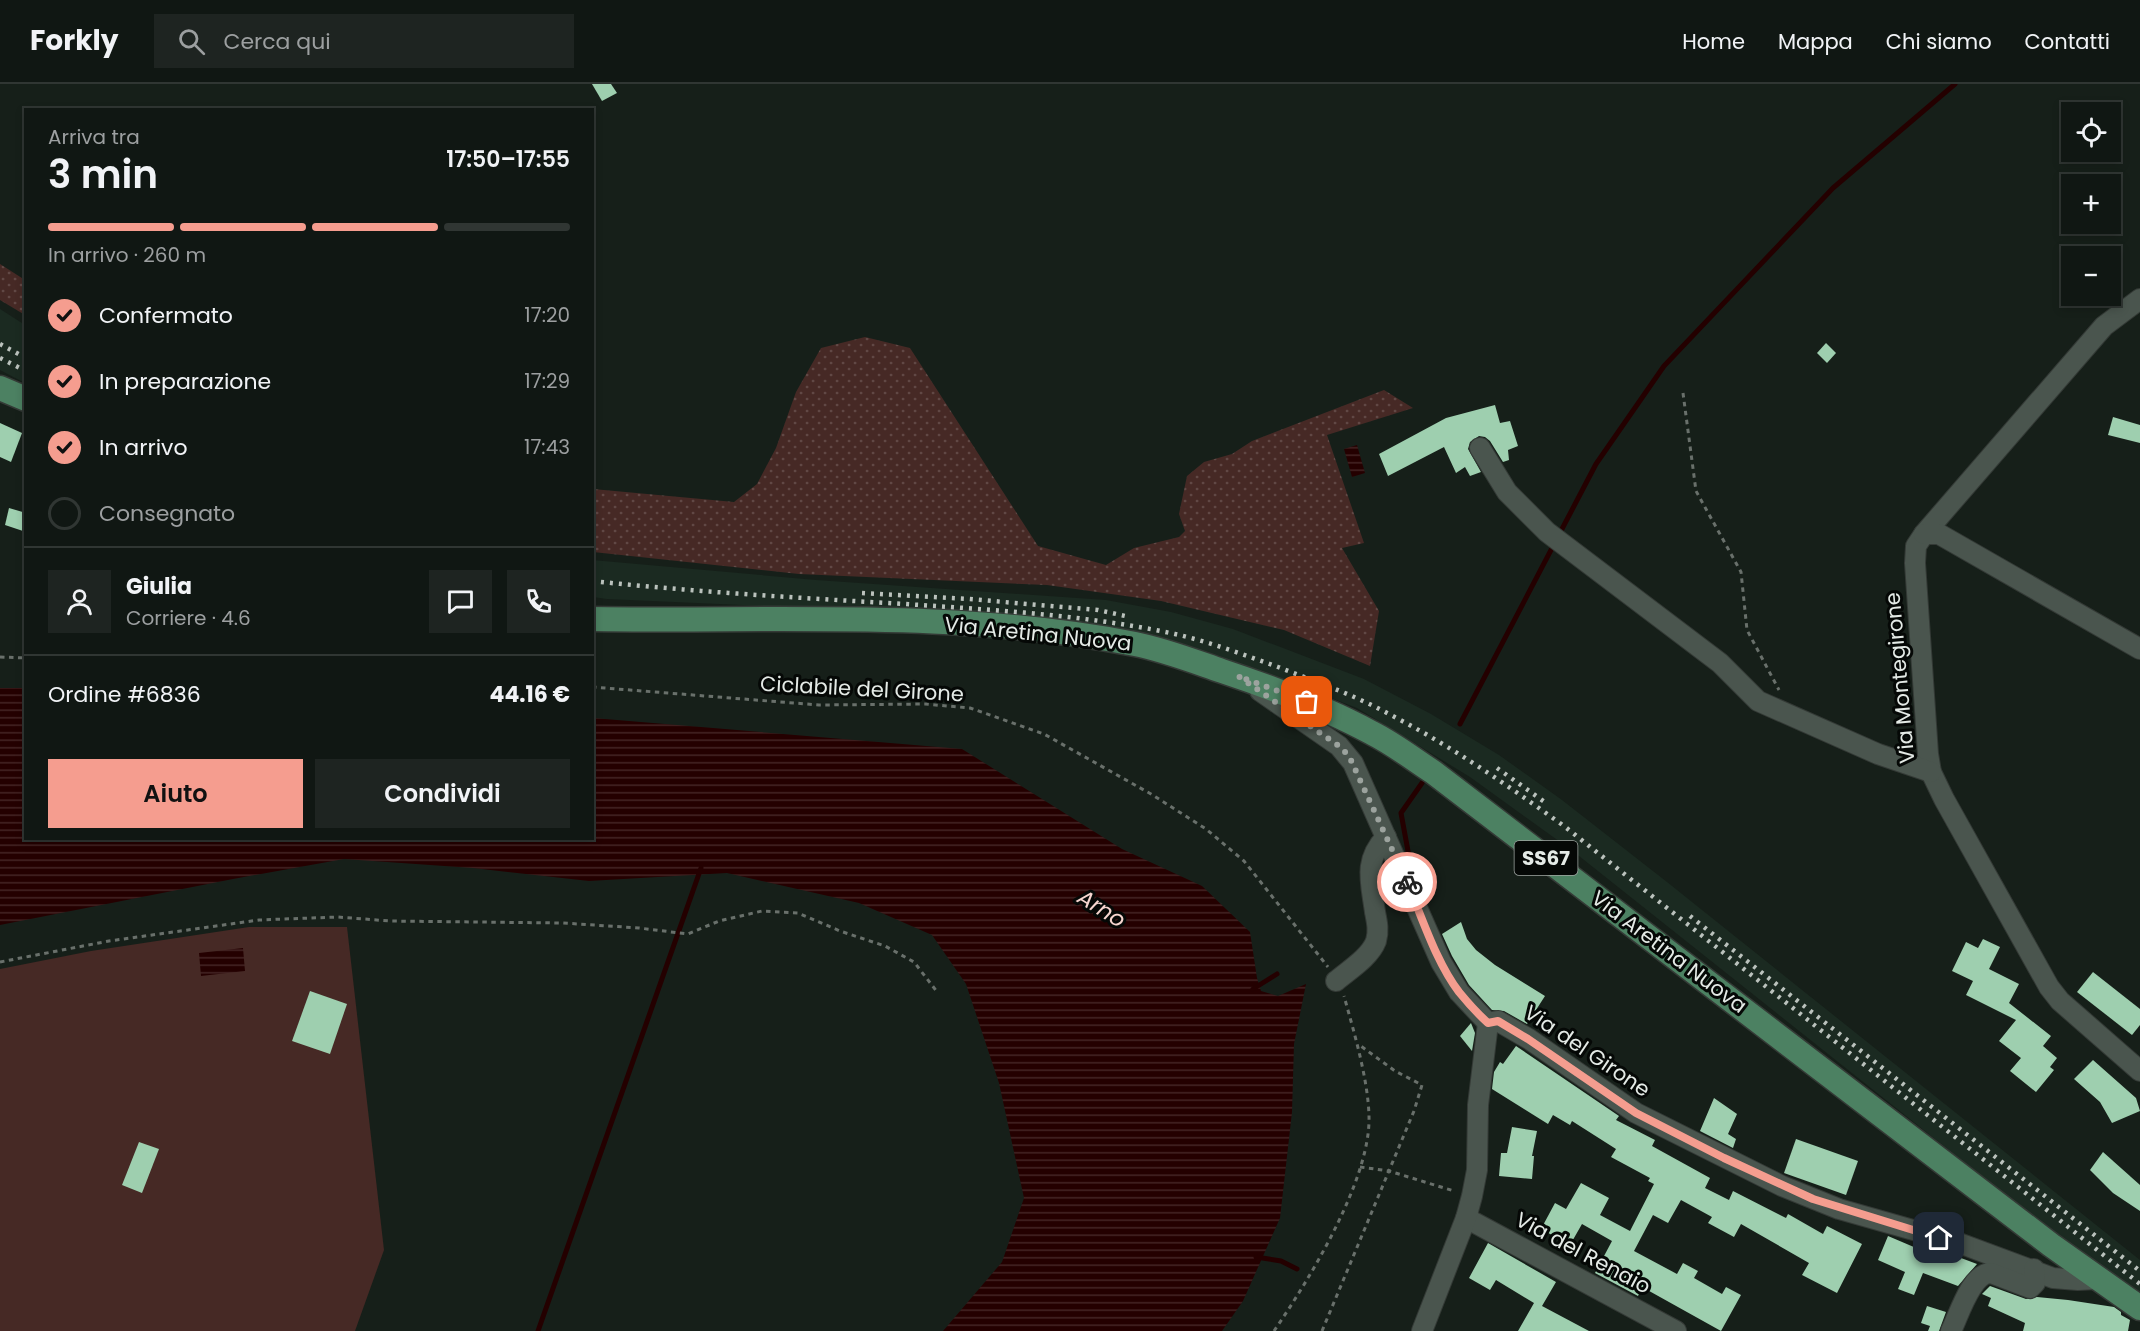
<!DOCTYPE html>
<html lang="it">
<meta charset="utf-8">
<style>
body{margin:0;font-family:Poppins,sans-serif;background:#1e2421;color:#f1f3f6;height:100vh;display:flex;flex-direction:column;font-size:22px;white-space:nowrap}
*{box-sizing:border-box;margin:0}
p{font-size:20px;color:#9c9fa0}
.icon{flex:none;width:33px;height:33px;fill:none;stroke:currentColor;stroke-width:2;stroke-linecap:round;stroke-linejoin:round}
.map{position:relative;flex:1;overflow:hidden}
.side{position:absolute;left:24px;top:24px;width:570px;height:732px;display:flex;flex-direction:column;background:#101713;border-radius:0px;box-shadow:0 3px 9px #0003,0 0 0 2px #303633}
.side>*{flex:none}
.fabs{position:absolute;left:2061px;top:18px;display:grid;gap:12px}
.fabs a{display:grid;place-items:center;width:60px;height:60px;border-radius:0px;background:#101713;box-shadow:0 3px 9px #0003,0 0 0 2px #303633;font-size:30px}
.pin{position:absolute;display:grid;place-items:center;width:51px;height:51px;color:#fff;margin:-26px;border-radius:12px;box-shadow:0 3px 9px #0006}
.courier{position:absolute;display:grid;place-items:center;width:60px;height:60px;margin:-30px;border:4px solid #f59d8f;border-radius:50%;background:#fff;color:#222;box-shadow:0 2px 8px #0007}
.headline em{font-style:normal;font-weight:600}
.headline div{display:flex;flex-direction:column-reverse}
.headline{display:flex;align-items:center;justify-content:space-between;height:102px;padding:0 24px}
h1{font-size:39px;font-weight:600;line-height:45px}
.bar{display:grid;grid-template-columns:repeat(4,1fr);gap:9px 6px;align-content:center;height:72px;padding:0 24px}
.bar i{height:8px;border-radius:4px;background:#303633}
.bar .on{background:#f59d8f}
.bar p{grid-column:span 4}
.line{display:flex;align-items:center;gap:15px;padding:0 24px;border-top:2px solid #303633}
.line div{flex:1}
.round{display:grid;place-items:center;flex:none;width:63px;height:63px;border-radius:0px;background:#1e2421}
ol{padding:0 24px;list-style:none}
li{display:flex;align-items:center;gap:18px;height:66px}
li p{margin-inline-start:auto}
li .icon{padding:6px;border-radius:50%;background:#f59d8f;color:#111;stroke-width:4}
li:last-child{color:#9c9fa0}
li i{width:33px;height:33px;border:3px solid #303633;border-radius:50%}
.button{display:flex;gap:12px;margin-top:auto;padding:12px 24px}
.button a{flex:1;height:69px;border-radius:0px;background:#f59d8f;color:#111;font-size:24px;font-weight:600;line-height:69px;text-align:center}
.button a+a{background:#1e2421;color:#f1f3f6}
header{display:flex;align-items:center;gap:36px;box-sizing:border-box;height:84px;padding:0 30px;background:#101713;border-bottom:2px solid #303633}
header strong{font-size:28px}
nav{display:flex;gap:33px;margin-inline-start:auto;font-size:21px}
.search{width:420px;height:54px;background:#1e2421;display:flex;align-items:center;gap:15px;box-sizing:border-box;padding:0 21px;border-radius:0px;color:#9c9fa0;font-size:22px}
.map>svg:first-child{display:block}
.built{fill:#1b2a21}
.grass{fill:url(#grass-dots)}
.garden{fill:#462925}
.water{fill:url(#water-rules)}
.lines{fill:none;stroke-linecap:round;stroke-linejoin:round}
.stream{stroke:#240000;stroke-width:5}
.building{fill:#9ecfaf}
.minor-casing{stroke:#343a36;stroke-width:22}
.major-casing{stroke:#343a36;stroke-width:27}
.path{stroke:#69706b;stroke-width:3;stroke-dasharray:4.5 4.5;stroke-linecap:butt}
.minor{stroke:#4a554e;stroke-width:20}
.major{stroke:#4c8162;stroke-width:24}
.rail{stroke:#bbc2bd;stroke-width:4.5;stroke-dasharray:3 6;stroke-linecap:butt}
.done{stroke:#9ca39e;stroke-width:6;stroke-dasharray:0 10.8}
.route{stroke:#f59d8f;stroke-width:8}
.labels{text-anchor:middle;stroke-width:6;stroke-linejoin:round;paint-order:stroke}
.shield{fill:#050806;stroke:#a1a6a3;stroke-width:1.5}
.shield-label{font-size:20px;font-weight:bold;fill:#e4eae6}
.street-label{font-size:21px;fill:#e4eae6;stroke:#050806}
.water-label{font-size:22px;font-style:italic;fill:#f7d5cf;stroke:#050806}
</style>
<header>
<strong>Forkly</strong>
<div class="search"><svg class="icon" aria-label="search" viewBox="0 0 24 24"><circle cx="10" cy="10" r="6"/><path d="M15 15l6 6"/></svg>Cerca qui</div>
<nav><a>Home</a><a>Mappa</a><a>Chi siamo</a><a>Contatti</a></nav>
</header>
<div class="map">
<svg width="2140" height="1247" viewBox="0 0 2140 1247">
<defs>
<pattern id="grass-dots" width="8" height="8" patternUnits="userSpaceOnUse" patternTransform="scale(1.5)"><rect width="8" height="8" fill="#462925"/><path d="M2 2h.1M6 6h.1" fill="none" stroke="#614845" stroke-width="1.8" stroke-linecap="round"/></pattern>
<pattern id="water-rules" width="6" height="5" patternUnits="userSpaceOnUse" patternTransform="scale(1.5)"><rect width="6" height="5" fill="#240000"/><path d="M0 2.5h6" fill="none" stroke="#442525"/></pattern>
</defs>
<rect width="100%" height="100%" fill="#161f19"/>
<g class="built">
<path d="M0 225 25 241V299L0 286Z"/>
<path d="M592 476 816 496 1106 516 1171 528 1233 545 1364 595 1431 630 1499 671 1562 716 1667 798 2140 1176V1210L2090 1176 2028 1129 1574 768 1470 693 1357 624 1284 596 1200 568 850 526 607 515 593 513Z"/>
</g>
<g class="grass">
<path d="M0 180 25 196V231L0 216Z"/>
<path d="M865 253 910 264 1038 462 1106 481 1134 464 1179 453 1185 447 1179 430 1187 392 1204 378 1232 370 1252 357 1384 306 1413 324 1327 351 1364 459 1342 464 1379 527 1370 582 1284 546 1161 517 1047 501 799 490 593 468V405L734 418 757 400 776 364 796 308 821 264Z"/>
</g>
<path class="garden" d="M249 843H347L384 1166 355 1247H0V885L91 867Z"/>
<g class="water">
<path d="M1357 361 1365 389 1352 393 1344 365Z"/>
<path d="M0 604H25L26 754H592L593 634 962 665 1122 765 1202 802 1250 848 1257 894 1261 907 1278 912 1306 900 1294 960 1292 1028 1280 1134 1243 1217 1222 1247H943L1002 1178 1024 1114 999 999 966 900 932 851 859 819 727 789 589 797 473 784 344 775 233 795 0 841Z"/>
<path d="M243 864 245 887 201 892 199 869Z"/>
</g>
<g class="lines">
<g class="stream">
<path d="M1460 640 1596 380 1664 282 1833 104 1955 0"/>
<path d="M1410 778 1401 729 1422 699"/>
<path d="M1253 905 1277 890"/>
<path d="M1256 1173 1281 1177 1297 1185"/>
<path d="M538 1247 701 784"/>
</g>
</g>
<g class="building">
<path d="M592 0H611L617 9 602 17Z"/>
<path d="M1826 259 1836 269 1827 279 1817 269Z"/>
<path d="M1495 321 1500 339 1510 337 1518 362 1508 366 1509 376 1503 378 1490 357 1485 353 1479 352 1470 358 1468 365 1481 388 1470 392 1465 383 1456 389 1444 363 1388 392 1379 370 1446 334Z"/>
<path d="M2113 333 2140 341V359L2108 351Z"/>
<path d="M0 339 22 349 11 378 0 373Z"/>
<path d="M9 424 26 429V448L5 441Z"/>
<path d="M1461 838 1467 855 1476 866 1495 881 1545 912 1527 940 1504 927 1492 926 1469 901 1452 872 1442 850Z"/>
<path d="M1983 855 2000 863 1989 885 2019 900 2009 919 2051 952 2043 962 2057 974 2050 983 2054 986 2036 1008 2010 987 2021 974 1999 957 2016 936 1966 911 1973 897 1952 887 1966 858 1978 864Z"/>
<path d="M2093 888 2140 925V941L2132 951 2077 908Z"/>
<path d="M310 907 347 920 330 970 292 957Z"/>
<path d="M1471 939 1475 949 1472 967 1460 952Z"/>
<path d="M1516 962 1619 1032 1616 1036 1655 1056 1652 1062 1710 1094 1705 1104 1729 1116 1733 1107 1786 1134 1788 1130 1823 1150 1827 1142 1862 1160 1837 1209 1802 1191 1809 1179 1741 1140 1734 1153 1708 1139 1712 1133 1681 1116 1668 1139 1653 1131 1634 1167 1677 1190 1683 1179 1698 1187 1694 1194 1722 1210 1726 1203 1741 1211 1721 1247 1642 1203 1638 1212 1595 1189 1612 1157 1582 1140 1570 1161 1541 1145 1555 1119 1566 1125 1581 1099 1609 1114 1600 1131 1630 1147 1654 1100 1648 1097 1650 1094 1611 1073 1616 1065 1572 1037 1570 1041 1553 1031 1548 1040 1492 1005 1494 988 1500 978 1503 980Z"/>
<path d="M2093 976 2136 1014 2140 1027 2112 1039 2100 1018 2074 995Z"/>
<path d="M1714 1014 1737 1030 1728 1050 1736 1055 1733 1064 1700 1047Z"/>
<path d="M1512 1043 1537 1047 1532 1072H1534L1532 1095 1499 1092 1501 1069H1507Z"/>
<path d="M1796 1055 1858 1077 1846 1111 1784 1089Z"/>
<path d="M139 1058 159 1065 142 1109 122 1101Z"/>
<path d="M2103 1068 2140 1101V1127L2113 1109 2090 1086Z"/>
<path d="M1888 1152 1942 1175 1945 1168 1977 1180 1958 1202 1923 1189 1914 1211 1898 1205 1905 1188 1878 1176Z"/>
<path d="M1488 1159 1556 1198 1542 1222 1589 1247H1518L1534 1219 1496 1196 1490 1206 1469 1194Z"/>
<path d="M1990 1202 2026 1215 2037 1213 2068 1216 2114 1223 2121 1228V1231L2130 1236 2128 1247H2023L2025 1239 1988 1222 1991 1214 1982 1210Z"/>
<path d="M1927 1222 1946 1228 1939 1247H1928L1930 1242 1921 1239Z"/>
</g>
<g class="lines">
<defs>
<g id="minor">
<path d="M2140 215 2104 242 1924 450 1916 462 1915 479 1928 670 1931 688 1944 715 2049 903 2060 917 2140 987"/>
<path d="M1480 364 1507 408 1547 448 1720 579 1758 617 1878 670 1931 688"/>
<path d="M1924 450H1939L2140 565"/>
<path d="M1260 607 1339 662 1353 679 1441 878 1459 908 1488 939"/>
<path d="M1336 897C1349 886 1370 873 1376 857 1379 847 1377 838 1375 828 1371 798 1363 777 1386 753"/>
<path d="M1488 939 1498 937 1529 955 1636 1029 1782 1102 1839 1125 1959 1159 2053 1194 2078 1196 2097 1195"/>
<path d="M1466 1134 1676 1247"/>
<path d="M1422 1247 1466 1134 1472 1112 1477 1086 1478 1021 1488 939"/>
<path d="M1951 1247C1959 1231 1971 1189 1991 1189L2030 1204 2035 1199 2034 1185"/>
</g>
<g id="major">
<path d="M0 304 26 315"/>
<path d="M592 535C773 538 957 525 1135 560 1165 566 1193 577 1222 587 1273 604 1324 623 1372 649 1394 660 1413 675 1433 688L2051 1161 2140 1224"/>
</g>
</defs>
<use href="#minor" class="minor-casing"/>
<use href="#major" class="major-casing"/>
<g class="path">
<path d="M1683 309 1696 407 1741 488 1747 546 1779 606"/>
<path d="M0 573 26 574"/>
<path d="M592 603 819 621 925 620 970 624 1044 650 1151 710 1206 745 1244 777 1328 883"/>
<path d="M0 878 109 857 259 836 338 833 390 837 563 839 639 844 688 850 719 837 762 827 798 829 840 847 885 862 914 878 938 909"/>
<path d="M1360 1083 1389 1087 1454 1107"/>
<path d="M1274 1247C1309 1196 1371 1095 1369 1032 1368 995 1354 948 1344 912"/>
<path d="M1322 1247 1414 1027 1422 1001 1395 987 1358 960"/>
</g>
<use href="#minor" class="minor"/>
<use href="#major" class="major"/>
<g class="rail">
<path d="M0 260 26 274"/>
<path d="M0 274 26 287"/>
<path d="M592 497C696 508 801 514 905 520 995 526 1087 531 1175 550 1210 558 1245 571 1278 583 1314 597 1352 610 1387 629 1450 661 1507 701 1564 742L2140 1200"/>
<path d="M862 509 969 515 1098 526 1130 533"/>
<path d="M1497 684 1546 719"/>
<path d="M1690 832 2140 1187"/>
</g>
</g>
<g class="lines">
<path class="done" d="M1307 618 1238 592 1339 662 1349 672 1407 798"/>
<path class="route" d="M1407 798C1422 833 1436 878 1459 908 1468 919 1478 930 1488 939L1498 937 1528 955 1636 1029 1724 1074 1813 1115 1939 1154"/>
</g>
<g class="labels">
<rect class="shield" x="1514.5" y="757" width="63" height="34" rx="4.5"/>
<g class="shield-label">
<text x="1546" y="781">SS67</text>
</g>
<g class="street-label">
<text transform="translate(1038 550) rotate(6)" y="7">Via Aretina Nuova</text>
<text transform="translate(1900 594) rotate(-95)" y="7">Via Montegirone</text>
<text transform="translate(862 605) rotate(3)" y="7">Ciclabile del Girone</text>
<text transform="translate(1669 868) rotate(37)" y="7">Via Aretina Nuova</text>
<text transform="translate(1587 967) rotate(34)" y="7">Via del Girone</text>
<text transform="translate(1583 1169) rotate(28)" y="7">Via del Renaio</text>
</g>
<g class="water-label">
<text transform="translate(1102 824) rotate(32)" y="8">Arno</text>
</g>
</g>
</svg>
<div class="fabs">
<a><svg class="icon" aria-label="locate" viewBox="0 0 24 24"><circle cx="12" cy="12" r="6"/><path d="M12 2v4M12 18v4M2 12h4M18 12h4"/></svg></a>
<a>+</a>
<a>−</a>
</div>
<div class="pin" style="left:1307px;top:618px;background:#ea580c"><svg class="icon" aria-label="bag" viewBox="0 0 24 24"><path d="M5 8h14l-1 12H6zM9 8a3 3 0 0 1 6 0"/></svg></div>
<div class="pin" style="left:1939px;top:1154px;background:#1f2937"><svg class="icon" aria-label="home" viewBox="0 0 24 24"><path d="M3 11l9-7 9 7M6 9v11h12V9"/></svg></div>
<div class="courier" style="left:1407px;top:798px"><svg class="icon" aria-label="bike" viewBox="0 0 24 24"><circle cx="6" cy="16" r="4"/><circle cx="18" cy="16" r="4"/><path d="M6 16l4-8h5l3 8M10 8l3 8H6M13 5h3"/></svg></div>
<section class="side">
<div class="headline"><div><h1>3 min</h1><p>Arriva tra</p></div><em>17:50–17:55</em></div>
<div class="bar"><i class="on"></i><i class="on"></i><i class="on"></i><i></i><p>In arrivo · 260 m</p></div>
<ol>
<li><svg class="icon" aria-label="check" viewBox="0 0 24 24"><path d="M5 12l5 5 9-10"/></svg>Confermato<p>17:20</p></li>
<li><svg class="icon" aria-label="check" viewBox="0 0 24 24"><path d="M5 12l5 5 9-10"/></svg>In preparazione<p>17:29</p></li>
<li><svg class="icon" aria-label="check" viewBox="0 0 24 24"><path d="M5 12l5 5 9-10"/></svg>In arrivo<p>17:43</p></li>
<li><i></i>Consegnato</li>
</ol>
<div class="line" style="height:108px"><a class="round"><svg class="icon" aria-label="person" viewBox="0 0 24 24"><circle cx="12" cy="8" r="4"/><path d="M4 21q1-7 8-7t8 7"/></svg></a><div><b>Giulia</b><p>Corriere · 4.6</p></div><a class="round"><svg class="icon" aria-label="chat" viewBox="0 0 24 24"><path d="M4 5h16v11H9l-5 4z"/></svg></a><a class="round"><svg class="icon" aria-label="phone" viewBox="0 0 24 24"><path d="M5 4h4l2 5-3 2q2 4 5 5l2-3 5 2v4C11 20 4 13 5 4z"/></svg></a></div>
<div class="line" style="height:78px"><div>Ordine #6836</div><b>44.16 €</b></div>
<div class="button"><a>Aiuto</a><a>Condividi</a></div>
</section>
</div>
